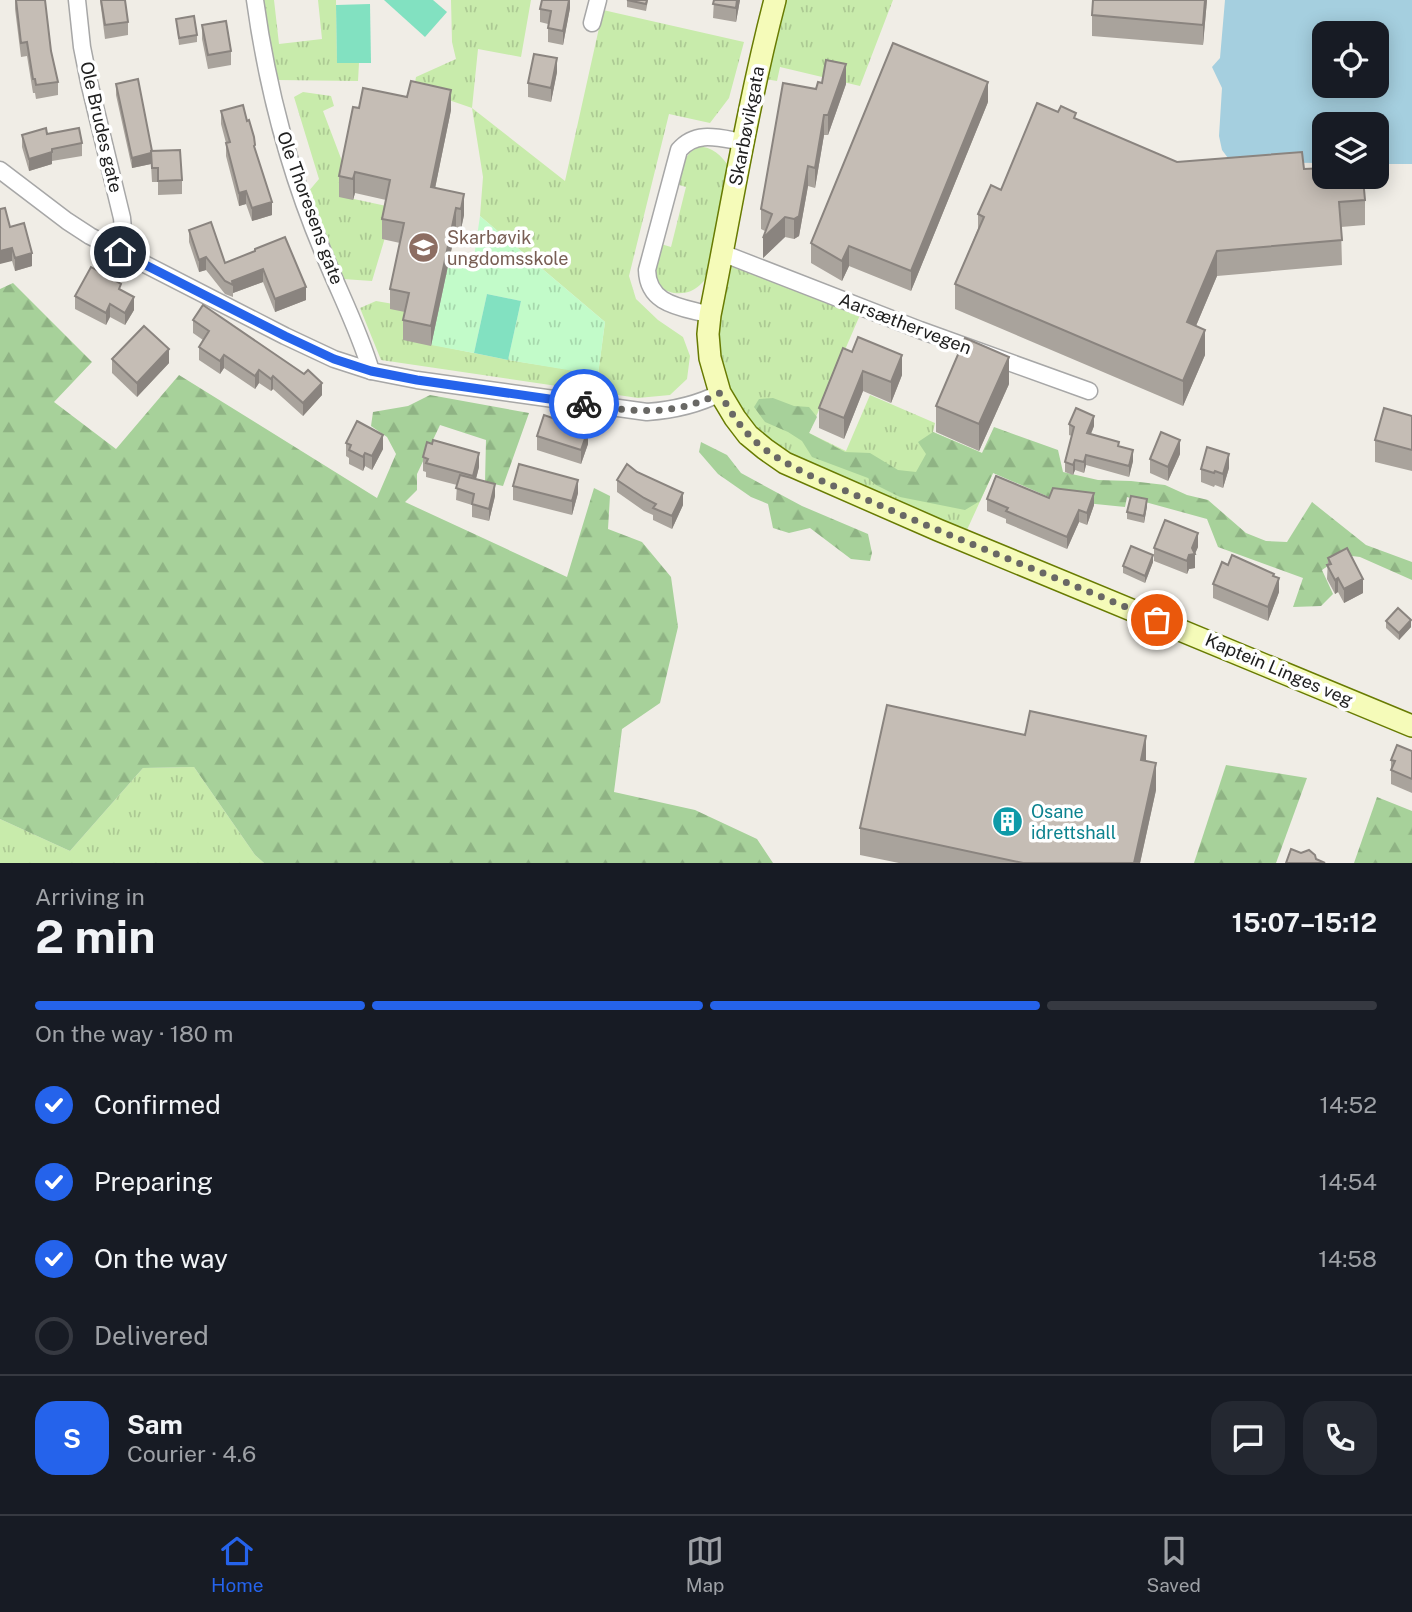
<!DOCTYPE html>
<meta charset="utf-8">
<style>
body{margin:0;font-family:"Public Sans",sans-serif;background:#242831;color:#f1f3f6;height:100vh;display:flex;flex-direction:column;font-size:26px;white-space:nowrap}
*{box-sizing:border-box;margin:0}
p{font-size:23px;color:#9ea1a6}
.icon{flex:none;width:38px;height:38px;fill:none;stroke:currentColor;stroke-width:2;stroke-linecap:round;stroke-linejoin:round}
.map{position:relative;height:863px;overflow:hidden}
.drawer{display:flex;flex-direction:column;background:#171b24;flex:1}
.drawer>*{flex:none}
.fabs{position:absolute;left:1312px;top:21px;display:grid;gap:14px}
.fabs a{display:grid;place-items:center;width:77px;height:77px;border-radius:14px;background:#171b24;box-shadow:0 4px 18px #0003;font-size:35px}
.pin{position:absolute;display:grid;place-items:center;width:60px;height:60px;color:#fff;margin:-30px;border:4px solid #fff;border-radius:50%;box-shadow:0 2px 7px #0007}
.courier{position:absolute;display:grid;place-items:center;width:70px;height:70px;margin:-35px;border:5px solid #2563eb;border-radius:50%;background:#fff;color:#222;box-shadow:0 2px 9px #0007}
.overview em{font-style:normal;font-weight:700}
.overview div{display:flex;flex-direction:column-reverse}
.overview{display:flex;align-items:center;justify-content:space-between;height:119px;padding:0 35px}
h1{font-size:46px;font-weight:700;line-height:52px}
.bar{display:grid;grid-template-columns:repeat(4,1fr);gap:10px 7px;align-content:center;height:84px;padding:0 35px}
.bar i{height:9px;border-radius:5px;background:#363941}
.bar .current{background:#2563eb}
.bar p{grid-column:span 4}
.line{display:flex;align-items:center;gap:18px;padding:0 35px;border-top:2px solid #363941}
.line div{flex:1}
.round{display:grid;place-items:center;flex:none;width:74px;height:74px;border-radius:21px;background:#242831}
ol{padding:0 35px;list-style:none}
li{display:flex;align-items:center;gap:21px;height:77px}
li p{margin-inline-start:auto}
li .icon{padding:7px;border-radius:50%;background:#2563eb;color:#fff;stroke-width:4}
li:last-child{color:#9ea1a6}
li i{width:38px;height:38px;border:4px solid #363941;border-radius:50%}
.tab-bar{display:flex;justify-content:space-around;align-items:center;height:98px;border-top:2px solid #363941;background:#171b24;font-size:19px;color:#9ea1a6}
.tab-bar a{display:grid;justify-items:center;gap:4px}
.tab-bar .current{color:#2563eb}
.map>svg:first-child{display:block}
.grass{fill:url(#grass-tufts)}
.forest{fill:url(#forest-firs)}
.park{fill:url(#park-tufts)}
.pitch{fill:#82e1c1}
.water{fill:#a5cfdf;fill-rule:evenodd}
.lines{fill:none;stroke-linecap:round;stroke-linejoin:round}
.minor-casing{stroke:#a7a7a7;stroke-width:19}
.secondary-casing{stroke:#687b02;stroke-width:24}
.minor{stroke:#fff;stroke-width:16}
.secondary{stroke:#f5fbb9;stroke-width:21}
.wall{fill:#a9a39c}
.shaded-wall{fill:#8a847f}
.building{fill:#c5bdb5;stroke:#8a847f;stroke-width:2}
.done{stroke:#696865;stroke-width:7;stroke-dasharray:0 12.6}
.route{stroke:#2563eb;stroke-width:9}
.labels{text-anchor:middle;stroke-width:7;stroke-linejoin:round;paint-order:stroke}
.street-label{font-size:18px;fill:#202020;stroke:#fff}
.education-label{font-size:18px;fill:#785e54;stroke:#fff;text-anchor:start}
.culture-label{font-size:18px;fill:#0d838f;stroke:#fff;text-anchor:start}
</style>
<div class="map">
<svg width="1412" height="863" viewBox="0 0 1412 863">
<defs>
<pattern id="grass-tufts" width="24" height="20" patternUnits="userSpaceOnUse" patternTransform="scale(1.75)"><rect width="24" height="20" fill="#c8ebab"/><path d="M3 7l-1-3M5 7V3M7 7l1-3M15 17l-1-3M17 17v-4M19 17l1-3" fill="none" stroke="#acc993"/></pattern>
<pattern id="forest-firs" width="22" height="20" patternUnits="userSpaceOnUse" patternTransform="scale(1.75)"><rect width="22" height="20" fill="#a7d19a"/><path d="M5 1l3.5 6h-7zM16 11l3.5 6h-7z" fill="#8fb384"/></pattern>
<pattern id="park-tufts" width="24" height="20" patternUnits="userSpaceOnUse" patternTransform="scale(1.75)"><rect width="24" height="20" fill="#c2fbc9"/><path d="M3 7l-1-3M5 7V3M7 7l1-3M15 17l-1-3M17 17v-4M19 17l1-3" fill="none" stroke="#a6d7ac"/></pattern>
</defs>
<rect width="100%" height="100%" fill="#f0ede6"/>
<g class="grass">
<path d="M262 0H274L279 44 322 39 318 0H336L337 63H359L358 81 276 80Z"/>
<path d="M451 0H531L521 57 478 49 472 108 565 181 603 10 744 42 729 98 710 123 669 114 629 276 636 299 658 320 683 337 690 356 687 379 670 395 638 398 381 360 360 308 376 301 411 307 405 339 508 360 598 374 605 322 480 216 483 177 472 108 414 88 416 77 456 59 452 42Z"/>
<path d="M784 0H893L860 86 780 67 777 81 765 79Z"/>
<path d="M303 92 331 96 334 106 323 111 345 169 340 196 391 207 384 241 372 281 343 279 308 192 319 179 294 97Z"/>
<path d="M697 146C713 147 721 155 730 168L711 271C706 279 700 287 691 291 676 297 653 291 653 271 653 263 658 252 661 244L671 247 686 187 676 184C680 168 684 156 697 146Z"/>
<path d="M729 265 860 315 809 433 846 451 870 395 935 423 933 432 982 453 993 473 966 532 793 460 769 444 747 420 728 390 719 359 716 319Z"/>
<path d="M194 767 255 855 264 863H0V819L70 851 143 768Z"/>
</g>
<g class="forest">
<path d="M13 283 92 362 54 402 116 449 179 375 377 498 396 454 387 437 371 426 373 412 408 406 430 395 529 413 503 486 485 482 486 440 440 425 417 474V490L405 502 567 577 594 488 610 496 608 529 642 542 671 577 678 627 660 703 622 729 614 792 695 810 757 839 773 863H264L255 855 194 767 143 768 70 851 0 819V289Z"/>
<path d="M773 398 794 406 809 407 817 417 809 433 845 452 870 453 898 470 916 472 926 454 918 442 933 432 982 453 994 427 1058 450 1063 472 1098 480 1131 481 1165 485 1187 495 1208 500 1246 533 1266 541 1287 542 1312 502 1366 545 1412 562V580L1360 557 1344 555 1322 570 1333 594 1321 606 1293 607 1303 578 1218 547 1207 519 1127 497 1125 507 1056 500 993 473 980 501 965 510 900 497 876 485 868 478 812 457 802 441 788 432 765 422 754 407 759 399Z"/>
<path d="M701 442 727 455 741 473 774 491 802 506 868 534 872 553 870 561 851 559 810 528 789 533 773 528 768 504 751 497 718 474 699 452Z"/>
<path d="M1226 765 1307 778 1276 863H1194Z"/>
<path d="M1377 797 1412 811V863H1354Z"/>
</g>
<path class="park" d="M480 216 605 322 598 375 508 360 521 301 487 294 474 353 431 345 449 260 473 264Z"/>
<g class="pitch">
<path d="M384 0H433L447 12 425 37Z"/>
<path d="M370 4 371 63H337L336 5Z"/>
<path d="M487 294 521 301 508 360 474 353Z"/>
</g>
<path class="water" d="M1225 0H1412V164H1377V124H1325V163L1231 162 1222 150 1219 136 1222 88 1212 67 1220 58ZM1325 33H1377V86H1325Z"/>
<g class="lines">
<defs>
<g id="minor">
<path d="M77 0 82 47 89 82 122 218 124 241 120 252"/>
<path d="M255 0C267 87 289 171 323 252 339 292 359 330 371 371"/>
<path d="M592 23 598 0"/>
<path d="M0 170 67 221 90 236 285 336 334 359 371 371 417 380 647 412C674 410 697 405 720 393"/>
<path d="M722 253 920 330 1089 391"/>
<path d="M710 315C683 307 648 306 647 270L679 150C696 130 719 138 743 142"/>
</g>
<path id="secondary" d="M775 0C748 104 731 210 710 315L708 334 710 358 720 393 735 418 748 435 765 449 785 463 938 530 1412 726"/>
</defs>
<use href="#minor" class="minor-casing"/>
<use href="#secondary" class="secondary-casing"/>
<use href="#minor" class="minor"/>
<use href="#secondary" class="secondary"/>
</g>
<g class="wall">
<path d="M15 0H45L51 51 58 82V95L36 99 35 93H33L27 56 21 57 15 9Z"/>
<path d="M100 0H125L128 22V35L105 39Z"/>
<path d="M570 0V8L563 45 548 42V24L540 22V9Z"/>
<path d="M627 0H648L646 11 627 7Z"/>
<path d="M714 0H740L736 22 713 18Z"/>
<path d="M1207 0 1203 45 1092 36V15Z"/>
<path d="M176 19 197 35V42L179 45Z"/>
<path d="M202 25 231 51V65L208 69 202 39Z"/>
<path d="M557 72 551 102 528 97V83Z"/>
<path d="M116 84 152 151 182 180V194L158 195V182H152L151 164 132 168 116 95Z"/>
<path d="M846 84 828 135H824L815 188 808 186 799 236 794 239 785 237 763 258 765 231 761 229V209L816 89Z"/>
<path d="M988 102 911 291 849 266 842 281 811 263V243Z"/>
<path d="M451 110 435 188 464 194V215L461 229 456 228 431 346 403 340V320L405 312 390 309V289L400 243 382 239V219L386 200 355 193 353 200 339 197V176Z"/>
<path d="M221 111 255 150 272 215 252 221 246 204 239 206 226 156V143L221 124Z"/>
<path d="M1076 119 1177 162 1304 169 1337 180 1365 200V225L1341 227 1342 265 1217 276 1196 326 1205 355 1183 406 955 309V284L978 229V214L1001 190Z"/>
<path d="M47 134 82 143V156L52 161V164L29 171 22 147V135Z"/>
<path d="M10 227 32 266 15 271 12 261Z"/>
<path d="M189 230 225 263 255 251V249L306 300 275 312 263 282 233 293V297L225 294 206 270 199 272 189 242Z"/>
<path d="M121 290 134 310 125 325 110 317 106 325 75 309V296Z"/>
<path d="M193 320 322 395 303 416 273 389 271 391 259 383 255 389 224 368 220 374 199 360V347L203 340 193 333Z"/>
<path d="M852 352 902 375 891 403 863 391 844 439 819 428V408Z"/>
<path d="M112 359 169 363 137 397 112 373Z"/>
<path d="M1009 384 979 451 936 432V406Z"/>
<path d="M585 414 581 428 588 444 581 464 537 450V436L564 422Z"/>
<path d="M1412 416V471L1375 462V440Z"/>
<path d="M1069 424 1094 426 1091 434 1119 447 1133 461 1129 477 1086 465 1084 473 1075 470 1073 475 1065 472V462L1072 436 1069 435Z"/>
<path d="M346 443 383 449 372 470 365 466 363 471 349 464V458L346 456Z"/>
<path d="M1180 454 1168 481 1150 473V459Z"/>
<path d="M423 457 479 467 476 479 495 496 489 521 472 517V505L456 500 457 485 426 477V472L423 471Z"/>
<path d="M1229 468 1223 488 1215 485 1214 487 1201 482V469Z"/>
<path d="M617 480 683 505 672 529 653 520V515L644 511 617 492Z"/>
<path d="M513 486 578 493 572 515 513 500Z"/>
<path d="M1049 498 1094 505 1087 525 1079 522 1067 549 1006 523V519L987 511V499Z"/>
<path d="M1147 506 1144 523 1127 519V512Z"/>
<path d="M1198 547 1195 553V568L1189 569 1187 574 1154 561V548Z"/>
<path d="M1328 558 1363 593 1344 603 1338 592 1335 594 1327 579Z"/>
<path d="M1153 562 1145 583 1123 573V566Z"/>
<path d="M1228 565 1274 577 1279 592 1268 621 1213 598V584Z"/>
<path d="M1386 621 1411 627 1399 640 1386 628Z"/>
<path d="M1025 735 1146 761 1156 790 1140 863H899L860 855V828Z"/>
<path d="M1412 751V793L1391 784V760Z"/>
</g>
<g class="shaded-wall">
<path d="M569 0H570V8L563 45V31Z"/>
<path d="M737 0H740L736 22V8Z"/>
<path d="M1205 0H1207L1203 45V25Z"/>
<path d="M557 58V72L551 102V88Z"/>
<path d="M846 64V84L828 135V115Z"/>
<path d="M988 82V102L911 291V271Z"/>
<path d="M451 90V110L431 208V187Z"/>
<path d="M824 115V135L815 188V168Z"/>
<path d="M52 152V164L29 171V159Z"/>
<path d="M151 153V164L132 168V158Z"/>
<path d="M808 166V186L799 236 794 239V219Z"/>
<path d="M355 172V193L353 200V179Z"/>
<path d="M246 191V204L239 206V193Z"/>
<path d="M464 194V215L461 229V209Z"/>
<path d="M272 202V215L252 221V208Z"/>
<path d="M456 208V228L431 346V326Z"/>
<path d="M785 217V237L763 258V238Z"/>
<path d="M849 246V266L842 281V261Z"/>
<path d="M12 248V261L0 264V251Z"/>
<path d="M1217 251V276L1187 347V322Z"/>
<path d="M32 253V266L15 271V258Z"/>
<path d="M206 257V270L199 272V260Z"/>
<path d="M263 269V282L233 293V285L232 281Z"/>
<path d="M306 287V300L275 312V299Z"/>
<path d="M134 297V310L125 325V313Z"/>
<path d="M110 304V317L106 325V313Z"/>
<path d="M1205 330V355L1183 406V381Z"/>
<path d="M169 349V363L137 397V383Z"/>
<path d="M224 355V368L220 374V361Z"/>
<path d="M902 355V375L891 403V382Z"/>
<path d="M1009 357V384L979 451V424Z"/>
<path d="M259 370V383L255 389V376Z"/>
<path d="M863 371V391L844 439V418Z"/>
<path d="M273 376V389L271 391V379Z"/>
<path d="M322 383V395L303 416V403Z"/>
<path d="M585 400V414L577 440V426Z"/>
<path d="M1094 416V426L1087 443V433Z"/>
<path d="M588 430V444L581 464V450Z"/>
<path d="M383 435V449L372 470V456Z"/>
<path d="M1180 440V454L1168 481V467Z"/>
<path d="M1133 450V461L1129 477V466Z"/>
<path d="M365 453V466L363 471V457Z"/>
<path d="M479 453V467L473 490V476Z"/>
<path d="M1229 454V468L1223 488V474Z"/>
<path d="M1086 455V465L1084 473V462Z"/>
<path d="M1075 460V470L1073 475V465Z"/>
<path d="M578 480V493L572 515V501Z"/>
<path d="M495 484V496L489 521V509Z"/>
<path d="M683 493V505L672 529V516Z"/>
<path d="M1094 493V505L1087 525V513Z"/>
<path d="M1147 499V506L1144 523V516Z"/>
<path d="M1079 510V522L1067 549V537Z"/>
<path d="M1198 533V547L1195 554V568L1189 569 1187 574V561Z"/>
<path d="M1153 555V562L1145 583V576Z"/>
<path d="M1279 578V592L1268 621V607Z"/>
<path d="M1338 578V592L1335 594V580Z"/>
<path d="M1363 579V593L1344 603V589Z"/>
<path d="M1411 620V627L1399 640V633Z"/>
<path d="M1146 736V763L1141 760Z"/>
<path d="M1156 763V790L1140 863H1134Z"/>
</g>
<g class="building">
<path d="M16 0H45L51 51 58 82 36 85 35 79H33L27 42 21 43Z"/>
<path d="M101 0H125L128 22 105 25Z"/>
<path d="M542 0H569L563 31 548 28 551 11 540 9Z"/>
<path d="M627 0H647L646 4Z"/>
<path d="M714 0H737L736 8 713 4Z"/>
<path d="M1093 0H1205L1203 25 1092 15Z"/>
<path d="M194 16 197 35 179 38 176 19Z"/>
<path d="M226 21 231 51 208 55 202 25Z"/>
<path d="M893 43 988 82 911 271 849 246 842 261 811 243Z"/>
<path d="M534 54 557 58 551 88 528 83Z"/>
<path d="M826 60 846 64 828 115H824L815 168 808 166 799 216 794 219 785 217 763 238 772 214 761 209 783 83 816 89 818 82 822 83Z"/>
<path d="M138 79 152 151 151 153 132 158 116 84Z"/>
<path d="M411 81 451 90 431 187 464 194 461 209 456 208 431 326 403 320 409 293 390 289 404 223 382 219 390 180 355 172 353 179 339 176 353 107 359 108 363 88 407 97Z"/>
<path d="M1037 103 1058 112 1061 106 1076 113 1074 118 1177 162 1302 152 1304 169 1325 168V177H1337V180L1363 178 1365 200 1339 202 1342 240 1217 251 1187 322 1205 330 1183 381 955 284 984 217 978 214 991 185 1001 190Z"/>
<path d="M243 105 247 121 249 120 254 137 255 145 254 146 272 202 252 208 246 191 239 193 226 143 230 142 221 111Z"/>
<path d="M46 128 47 134 79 128 82 143 52 149V152L29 159 22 135Z"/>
<path d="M180 150 182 180 158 181V168H152L151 151Z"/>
<path d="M5 208 10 227 24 223 32 253 15 258 12 248 0 251V209Z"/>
<path d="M211 222 225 263 255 251V249L285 237 306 287 275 299 263 269 232 281 233 285 225 281 206 257 199 260 189 230Z"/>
<path d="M91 267 121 284 119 289 134 297 125 313 110 304 106 313 75 296Z"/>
<path d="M203 305 304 374 308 370 322 383 303 403 273 376 271 379 259 370 255 376 224 355 220 361 199 347 209 331 193 320Z"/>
<path d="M144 326 169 349 137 383 112 359Z"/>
<path d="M858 337 902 355 891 382 863 371 844 418 819 408 843 348 852 352Z"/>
<path d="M965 338 1009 357 979 424 936 406Z"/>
<path d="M573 398 585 400 577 426 588 430 581 450 537 436 544 415 564 422Z"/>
<path d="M1076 408 1094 416 1087 433 1119 442 1118 446 1133 450 1129 466 1086 455 1084 462 1075 460 1073 465 1065 462 1074 427 1069 424Z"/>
<path d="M1384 408 1412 416V450L1375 440Z"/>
<path d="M357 421 383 435 372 456 365 453 363 457 349 450 351 445 346 443Z"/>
<path d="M1161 432 1180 440 1168 467 1150 459Z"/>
<path d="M433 440 479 453 473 476 426 463 428 459 423 457 427 442 432 444Z"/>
<path d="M1207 447 1229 454 1223 474 1215 471 1214 473 1201 469Z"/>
<path d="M519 464 578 480 572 501 513 486Z"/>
<path d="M627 464 637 472 683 493 672 516 653 508 656 504 644 498 617 480Z"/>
<path d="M460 475 495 484 489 509 472 504 474 494 456 488Z"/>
<path d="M996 476 1049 498 1053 488 1094 493 1087 513 1079 510 1067 537 1006 511 1008 508 987 499Z"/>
<path d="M1131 496 1147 499 1144 516 1127 512Z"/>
<path d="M1165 520 1198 533 1192 548 1195 554 1189 555 1187 561 1154 548Z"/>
<path d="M1131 546 1153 555 1145 576 1123 566Z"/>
<path d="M1347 548 1363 579 1344 589 1338 578 1335 580 1327 565 1331 564 1328 558Z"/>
<path d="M1232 555 1274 574 1273 576 1279 578 1268 607 1213 584 1222 562 1228 565Z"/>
<path d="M1398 608 1411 620 1399 633 1386 621Z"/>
<path d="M887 705 1025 735 1030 711 1146 736 1141 760 1156 763 1134 863H1023L860 828Z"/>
<path d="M1397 745 1412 751V779L1391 770 1395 761 1391 760Z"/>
<path d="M1291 849 1301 853 1309 850 1315 855 1316 859 1325 863H1286Z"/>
</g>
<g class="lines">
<path class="done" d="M584 404C635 412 673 417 720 393 732 415 745 435 766 450 802 476 846 490 886 508 976 547 1067 582 1157 620"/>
<path class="route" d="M120 252 285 336 334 359 371 371 417 380 584 404"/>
</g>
<defs>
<symbol id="school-disc" viewBox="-11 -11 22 22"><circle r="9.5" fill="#8d6e63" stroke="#fff"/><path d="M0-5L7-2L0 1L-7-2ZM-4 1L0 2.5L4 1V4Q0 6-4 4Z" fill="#fff"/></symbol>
<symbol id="building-disc" viewBox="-11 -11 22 22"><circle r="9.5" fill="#0f9aa8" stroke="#fff"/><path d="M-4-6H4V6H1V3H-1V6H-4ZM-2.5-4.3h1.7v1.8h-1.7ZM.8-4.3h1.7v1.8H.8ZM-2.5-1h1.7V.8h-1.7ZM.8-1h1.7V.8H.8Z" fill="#fff"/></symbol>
</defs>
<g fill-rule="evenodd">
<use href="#school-disc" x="406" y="230" width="35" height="35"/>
<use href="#building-disc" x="990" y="804" width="35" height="35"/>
</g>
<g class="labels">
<g class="street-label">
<text transform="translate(747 126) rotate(-79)" y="6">Skarbøvikgata</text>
<text transform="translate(101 127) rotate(77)" y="6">Ole Brudes gate</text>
<text transform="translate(310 208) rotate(70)" y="6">Ole Thoresens gate</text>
<text transform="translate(905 324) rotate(21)" y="6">Aarsæthervegen</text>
<text transform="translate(1279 670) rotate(23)" y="6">Kaptein Linges veg</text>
</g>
<g class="education-label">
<text x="447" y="244">Skarbøvik<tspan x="447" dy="21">ungdomsskole</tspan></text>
</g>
<g class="culture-label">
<text x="1031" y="818">Osane<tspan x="1031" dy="21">idrettshall</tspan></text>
</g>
</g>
</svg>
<div class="fabs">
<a><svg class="icon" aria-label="locate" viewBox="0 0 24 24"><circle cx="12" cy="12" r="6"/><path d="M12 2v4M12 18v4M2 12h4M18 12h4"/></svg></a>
<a><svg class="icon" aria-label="layers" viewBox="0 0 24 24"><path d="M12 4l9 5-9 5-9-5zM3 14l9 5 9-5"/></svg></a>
</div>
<div class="pin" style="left:1157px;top:620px;background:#ea580c"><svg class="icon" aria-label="bag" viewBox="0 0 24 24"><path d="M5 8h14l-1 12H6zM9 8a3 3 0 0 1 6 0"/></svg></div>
<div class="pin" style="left:120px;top:252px;background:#1f2937"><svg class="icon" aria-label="home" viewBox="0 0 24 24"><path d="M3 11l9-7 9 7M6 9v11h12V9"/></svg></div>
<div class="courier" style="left:584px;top:404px"><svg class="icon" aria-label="bike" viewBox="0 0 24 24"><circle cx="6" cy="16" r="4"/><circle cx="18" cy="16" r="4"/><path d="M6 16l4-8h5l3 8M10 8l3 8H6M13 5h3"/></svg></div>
</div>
<section class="drawer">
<div class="overview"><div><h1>2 min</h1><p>Arriving in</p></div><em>15:07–15:12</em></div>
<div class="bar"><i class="current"></i><i class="current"></i><i class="current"></i><i></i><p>On the way · 180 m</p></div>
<ol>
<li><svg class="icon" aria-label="check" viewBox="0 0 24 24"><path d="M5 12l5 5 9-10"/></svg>Confirmed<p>14:52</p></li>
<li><svg class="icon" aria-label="check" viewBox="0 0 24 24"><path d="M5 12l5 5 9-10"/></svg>Preparing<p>14:54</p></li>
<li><svg class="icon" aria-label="check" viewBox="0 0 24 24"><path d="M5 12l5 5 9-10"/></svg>On the way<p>14:58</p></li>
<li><i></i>Delivered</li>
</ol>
<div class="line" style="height:126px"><b class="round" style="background:#2563eb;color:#fff">S</b><div><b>Sam</b><p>Courier · 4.6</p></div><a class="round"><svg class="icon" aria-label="chat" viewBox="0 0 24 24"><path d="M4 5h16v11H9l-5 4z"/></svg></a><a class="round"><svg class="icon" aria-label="phone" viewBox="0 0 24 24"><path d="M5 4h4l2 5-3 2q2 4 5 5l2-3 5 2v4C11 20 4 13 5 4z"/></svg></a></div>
</section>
<nav class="tab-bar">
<a class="current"><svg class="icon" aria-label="home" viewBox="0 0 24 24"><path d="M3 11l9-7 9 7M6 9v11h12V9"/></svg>Home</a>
<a><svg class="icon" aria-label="map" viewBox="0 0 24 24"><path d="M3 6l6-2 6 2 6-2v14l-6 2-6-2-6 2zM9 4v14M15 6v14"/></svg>Map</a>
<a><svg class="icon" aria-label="saved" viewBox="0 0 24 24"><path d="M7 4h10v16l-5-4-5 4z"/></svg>Saved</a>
</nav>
